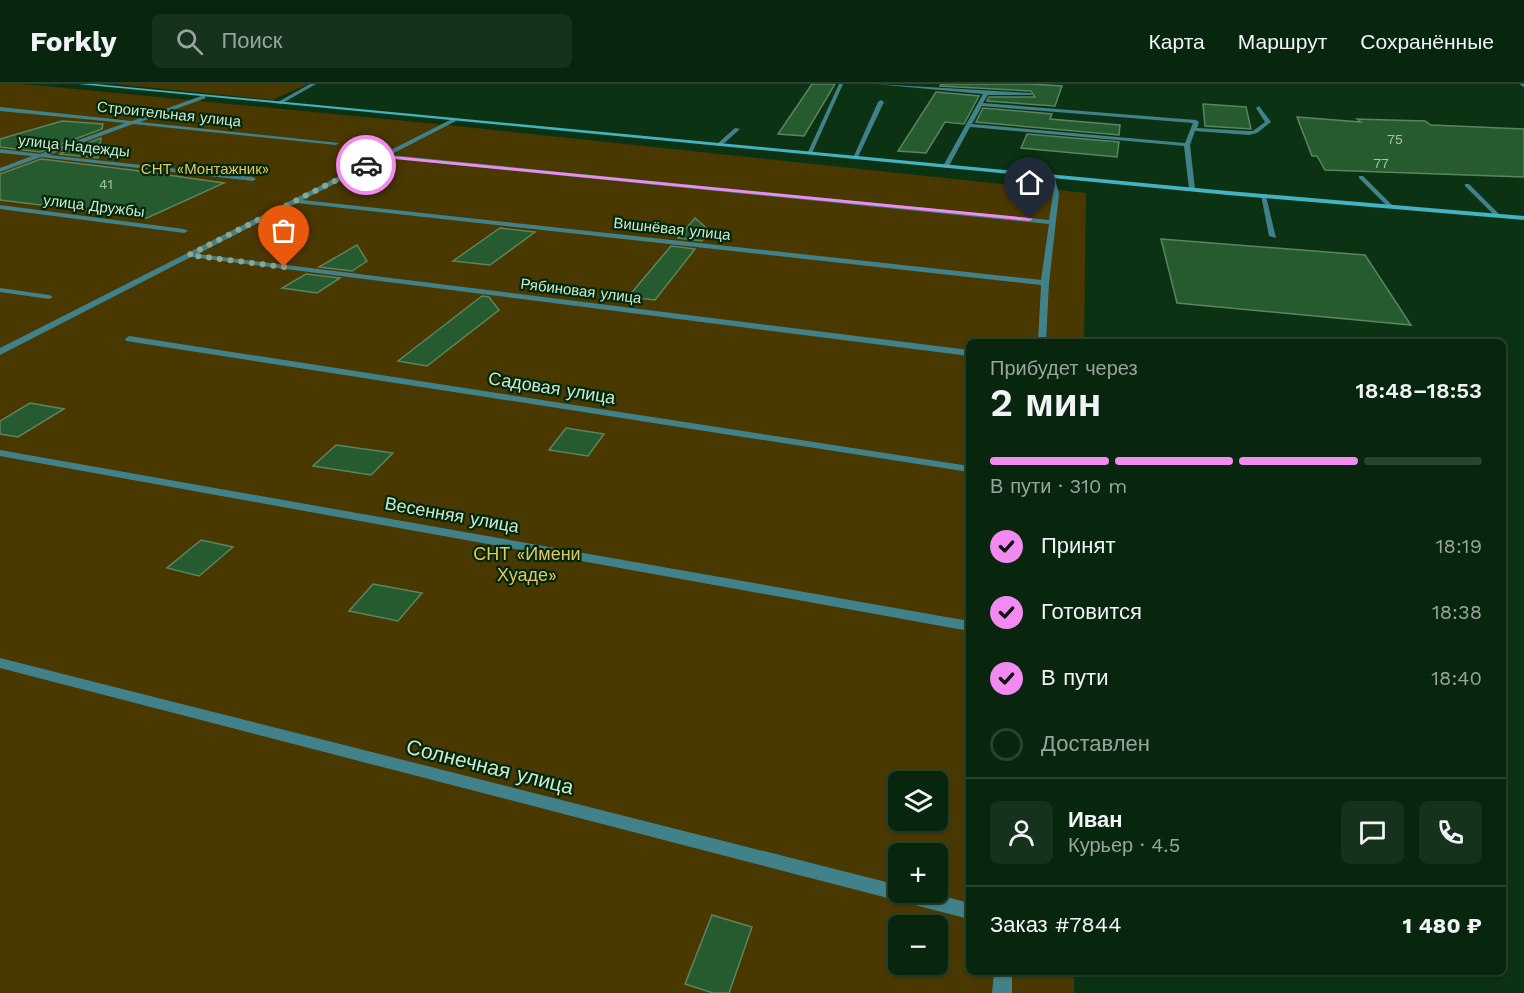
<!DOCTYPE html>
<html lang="ru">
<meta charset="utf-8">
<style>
body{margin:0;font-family:"Work Sans",sans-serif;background:#16321c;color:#f1f3f6;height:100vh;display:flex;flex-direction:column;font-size:22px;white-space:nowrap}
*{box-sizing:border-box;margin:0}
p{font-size:20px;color:#98a59e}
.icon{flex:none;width:33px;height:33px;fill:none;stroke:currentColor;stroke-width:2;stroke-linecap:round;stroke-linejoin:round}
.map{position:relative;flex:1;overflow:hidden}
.panel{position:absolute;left:966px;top:255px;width:540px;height:636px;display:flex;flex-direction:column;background:#08260e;border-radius:9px;box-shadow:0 2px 4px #0004,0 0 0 2px #29432e}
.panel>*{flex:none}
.tools{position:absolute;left:888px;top:687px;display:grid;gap:12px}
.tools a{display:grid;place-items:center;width:60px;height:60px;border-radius:9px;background:#08260e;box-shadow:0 2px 4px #0004,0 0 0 2px #29432e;font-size:30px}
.pin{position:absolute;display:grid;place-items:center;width:51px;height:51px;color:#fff;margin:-62px -26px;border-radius:50% 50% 50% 0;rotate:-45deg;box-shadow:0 0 6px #0007}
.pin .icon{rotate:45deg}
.courier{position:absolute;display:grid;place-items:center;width:60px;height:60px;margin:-30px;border:4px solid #f38af2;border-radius:50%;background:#fff;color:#222;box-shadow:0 2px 8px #0007}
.overview em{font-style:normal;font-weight:600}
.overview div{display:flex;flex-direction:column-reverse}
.overview{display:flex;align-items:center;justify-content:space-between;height:102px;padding:0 24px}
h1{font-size:39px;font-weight:600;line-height:45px}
.bar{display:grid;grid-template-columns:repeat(4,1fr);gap:9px 6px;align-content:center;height:72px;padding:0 24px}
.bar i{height:8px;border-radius:4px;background:#29432e}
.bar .active{background:#f38af2}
.bar p{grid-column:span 4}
.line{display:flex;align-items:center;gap:15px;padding:0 24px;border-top:2px solid #29432e}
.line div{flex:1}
.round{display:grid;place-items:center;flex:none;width:63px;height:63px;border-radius:9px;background:#16321c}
ol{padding:0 24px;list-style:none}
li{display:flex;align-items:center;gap:18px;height:66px}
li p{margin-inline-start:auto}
li .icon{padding:6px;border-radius:50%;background:#f38af2;color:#111;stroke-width:4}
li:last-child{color:#98a59e}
li i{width:33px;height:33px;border:3px solid #29432e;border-radius:50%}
header{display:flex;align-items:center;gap:36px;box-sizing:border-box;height:84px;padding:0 30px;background:#08260e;border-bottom:2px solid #29432e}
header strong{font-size:28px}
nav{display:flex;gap:33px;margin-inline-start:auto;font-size:21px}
.search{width:420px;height:54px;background:#16321c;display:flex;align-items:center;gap:15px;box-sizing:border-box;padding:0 21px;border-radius:9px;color:#98a59e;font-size:22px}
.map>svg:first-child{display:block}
.green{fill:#4a3801;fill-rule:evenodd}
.building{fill:#265a2f;stroke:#5c8461;stroke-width:1.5}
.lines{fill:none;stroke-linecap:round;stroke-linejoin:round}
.lane{fill:#41818a;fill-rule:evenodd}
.street{fill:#41818a;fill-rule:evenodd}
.secondary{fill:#43b3c2;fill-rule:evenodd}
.route{fill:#f38af2}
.done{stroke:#8ca78f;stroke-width:6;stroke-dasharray:0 10.8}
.labels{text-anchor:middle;stroke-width:4.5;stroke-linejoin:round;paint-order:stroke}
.far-number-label{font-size:14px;fill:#a6c3a9}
.far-street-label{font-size:15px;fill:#d1e6d2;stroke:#01280a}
.far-park-label{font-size:15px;fill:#e8c266;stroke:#01280a}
.street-label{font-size:18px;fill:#d1e6d2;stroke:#01280a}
.park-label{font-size:18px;fill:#e8c266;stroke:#01280a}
.near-street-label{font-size:21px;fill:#d1e6d2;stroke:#01280a}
</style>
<header>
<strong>Forkly</strong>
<div class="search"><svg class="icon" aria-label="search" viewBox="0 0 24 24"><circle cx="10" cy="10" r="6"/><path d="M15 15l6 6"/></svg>Поиск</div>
<nav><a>Карта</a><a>Маршрут</a><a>Сохранённые</a></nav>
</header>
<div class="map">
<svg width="1524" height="909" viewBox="0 0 1524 909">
<rect width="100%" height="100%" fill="#0b3213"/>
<g class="green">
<path d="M0 0H23L447 41 1086 109 1084 258H969V888H1074V909H0ZM898 698H938V736H898ZM898 770H938V808H898ZM898 842H938V880H898Z"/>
<path d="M115 0H308L272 16Z"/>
</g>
<g class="building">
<path d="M812 0H835L804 52 778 50Z"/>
<path d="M941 0H1030L1062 2 1055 22 987 17 989 13H1035L1031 7 940 2Z"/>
<path d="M936 8 979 12 964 40 945 38 926 69 898 67Z"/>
<path d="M1203 20 1246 23 1251 45 1205 42Z"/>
<path d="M983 24 1052 30 1050 35 1120 41 1119 51 976 38Z"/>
<path d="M1297 33 1361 38 1357 35 1425 37 1431 41 1524 45V93L1325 86 1317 72H1312Z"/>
<path d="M62 37 103 40 102 45 40 68 0 63V55Z"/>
<path d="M1027 50 1119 58 1117 73 1021 64Z"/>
<path d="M101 54 98 74 59 70Z"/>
<path d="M41 75 132 86 224 99 147 134 0 116V90Z"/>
<path d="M695 134 710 147 702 157 678 154Z"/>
<path d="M500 144 535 148 490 181 453 177Z"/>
<path d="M1161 155 1365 171 1411 241 1177 219Z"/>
<path d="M357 161 367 177 352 187 319 183Z"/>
<path d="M671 162 695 165 655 216 628 213Z"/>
<path d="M306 190 340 194 317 209 282 204Z"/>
<path d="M482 212 489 213 499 226 427 282 398 277Z"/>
<path d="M30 319 64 325 18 353 0 350V337Z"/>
<path d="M566 344 604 350 588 372 549 366Z"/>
<path d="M336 361 393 369 371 391 313 382Z"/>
<path d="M201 456 233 463 199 492 167 484Z"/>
<path d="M373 500 422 509 398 537 349 527Z"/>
<path d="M712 831 752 843 729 909H713L685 900Z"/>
</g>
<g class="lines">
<g class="lane">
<path d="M310 0H316L281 20 276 19Z"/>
<path d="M875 0 1031 9 1033 11H988L983 19 1196 36 1199 38 1197 44 1249 47H1253L1265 38 1256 24 1259 22 1271 38 1257 49 1249 51 1195 47 1190 61 1195 105 1192 107 1189 105 1184 62 970 43 949 82 946 84 943 82 983 10ZM982 22 1193 39 1185 59 972 40Z"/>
<path d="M1519 0H1524V3Z"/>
<path d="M881 16 884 18 858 73 853 74 878 18Z"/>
<path d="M735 44 740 45 721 62H717V60Z"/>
<path d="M1359 92H1363L1393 122V124H1389L1359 94Z"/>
<path d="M1465 100H1469L1500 131V133H1496L1465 102Z"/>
<path d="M1261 111 1266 112 1276 154 1269 152Z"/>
</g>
<g class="street">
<path d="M839 0H843L812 69 807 70Z"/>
<path d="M204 11 206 14 140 38 339 59 336 61 133 40 49 71 253 93 256 95 253 97 41 73 0 88V84L32 72 0 69V65L40 70 125 39 0 27V23L132 37Z"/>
<path d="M454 34 456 37 390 71 1049 136 1053 110 1049 92 1054 91 1059 110 1049 199 1046 258H1038L1041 201 297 119 198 170 969 266V272L191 173 0 271V264ZM385 74 1049 140 1041 196 303 116Z"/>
<path d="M0 121 184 145 188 147 184 149 0 125Z"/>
<path d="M0 204 49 211 53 213 49 215 0 208Z"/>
<path d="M129 252 969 382V388L126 257 125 255Z"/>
<path d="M0 366 969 537V547L0 372Z"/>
<path d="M0 574 898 801V808H928L969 819V835L0 584Z"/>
<path d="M994 888H1012V909H992Z"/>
</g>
<path class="secondary" d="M78 0H95L1228 107 1524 132V136L1228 111Z"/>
</g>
<path class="route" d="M382 71 1030 134 1033 135 1030 137 385 74 367 82 363 81Z"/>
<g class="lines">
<path class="done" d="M284 183 189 171 366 81"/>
</g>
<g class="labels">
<g class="far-number-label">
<text x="1395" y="60">75</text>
<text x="1381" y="84">77</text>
<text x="106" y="105">41</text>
</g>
<g class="far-street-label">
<text transform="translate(169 30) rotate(6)" y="5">Строительная улица</text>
<text transform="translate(74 62) rotate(6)" y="5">улица Надежды</text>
<text transform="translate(94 122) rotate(7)" y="5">улица Дружбы</text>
<text transform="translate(672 145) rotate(6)" y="5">Вишнёвая улица</text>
<text transform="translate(581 207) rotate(7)" y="5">Рябиновая улица</text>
</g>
<g class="far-park-label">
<text x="205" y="90">СНТ «Монтажник»</text>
</g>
<g class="street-label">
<text transform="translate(552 304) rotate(9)" y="6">Садовая улица</text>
<text transform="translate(452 431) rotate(10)" y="6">Весенняя улица</text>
</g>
<g class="park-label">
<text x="527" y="476">СНТ «Имени<tspan x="527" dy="21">Хуаде»</tspan></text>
</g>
<g class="near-street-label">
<text transform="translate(490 683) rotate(14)" y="7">Солнечная улица</text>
</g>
</g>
</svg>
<div class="tools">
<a><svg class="icon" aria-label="layers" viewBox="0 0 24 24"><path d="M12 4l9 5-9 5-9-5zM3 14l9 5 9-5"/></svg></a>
<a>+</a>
<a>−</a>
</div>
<div class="pin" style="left:284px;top:183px;background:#ea580c"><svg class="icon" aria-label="bag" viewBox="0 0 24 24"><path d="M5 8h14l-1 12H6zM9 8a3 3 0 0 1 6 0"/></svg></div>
<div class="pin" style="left:1030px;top:135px;background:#1f2937"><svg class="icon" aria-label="home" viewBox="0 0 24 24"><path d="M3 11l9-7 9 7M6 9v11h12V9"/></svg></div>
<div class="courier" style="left:366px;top:81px"><svg class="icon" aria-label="car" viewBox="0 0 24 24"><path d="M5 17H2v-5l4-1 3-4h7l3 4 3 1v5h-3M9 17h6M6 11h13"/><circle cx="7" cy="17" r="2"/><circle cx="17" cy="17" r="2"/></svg></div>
<section class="panel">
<div class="overview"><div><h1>2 мин</h1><p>Прибудет через</p></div><em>18:48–18:53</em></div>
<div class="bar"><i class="active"></i><i class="active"></i><i class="active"></i><i></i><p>В пути · 310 m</p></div>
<ol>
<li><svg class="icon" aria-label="check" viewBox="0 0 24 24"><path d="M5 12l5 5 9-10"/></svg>Принят<p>18:19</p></li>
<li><svg class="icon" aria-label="check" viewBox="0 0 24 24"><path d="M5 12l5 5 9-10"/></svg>Готовится<p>18:38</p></li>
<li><svg class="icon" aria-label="check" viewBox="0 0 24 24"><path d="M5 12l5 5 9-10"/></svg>В пути<p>18:40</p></li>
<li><i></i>Доставлен</li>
</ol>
<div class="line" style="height:108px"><a class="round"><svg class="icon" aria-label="person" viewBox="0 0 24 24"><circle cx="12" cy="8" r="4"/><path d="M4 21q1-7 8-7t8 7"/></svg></a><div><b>Иван</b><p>Курьер · 4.5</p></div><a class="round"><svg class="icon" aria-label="chat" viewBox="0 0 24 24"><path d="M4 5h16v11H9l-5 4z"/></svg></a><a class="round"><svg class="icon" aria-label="phone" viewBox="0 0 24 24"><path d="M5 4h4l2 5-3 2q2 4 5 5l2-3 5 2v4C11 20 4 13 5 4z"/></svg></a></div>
<div class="line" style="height:78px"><div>Заказ #7844</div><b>1 480 ₽</b></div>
</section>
</div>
